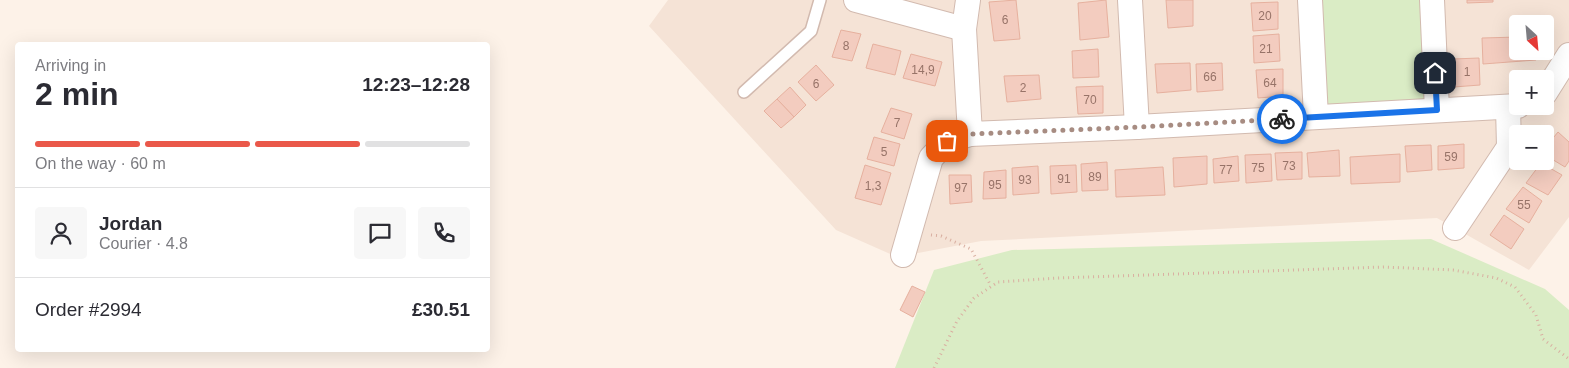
<!DOCTYPE html>
<meta charset="utf-8">
<style>
body{margin:0;font-family:Arial,sans-serif;background:#f7f7f7;color:#2b2b33;height:100vh;display:flex;flex-direction:column;font-size:19px;white-space:nowrap}
*{box-sizing:border-box;margin:0}
p{font-size:16px;color:#7c7c81}
.icon{flex:none;width:28px;height:28px;fill:none;stroke:currentColor;stroke-width:2;stroke-linecap:round;stroke-linejoin:round}
.map{position:relative;flex:1;overflow:hidden}
.drawer{position:absolute;left:15px;top:42px;width:475px;height:310px;display:flex;flex-direction:column;background:#fff;border-radius:5px;box-shadow:0 5px 20px #0002}
.drawer>*{flex:none}
.needle{width:32px;rotate:154deg}
.tools{position:absolute;left:1509px;top:15px;display:grid;gap:10px}
.tools a{display:grid;place-items:center;width:45px;height:45px;border-radius:5px;background:#fff;box-shadow:0 5px 20px #0002;font-size:25px}
.pin{position:absolute;display:grid;place-items:center;width:42px;height:42px;color:#fff;margin:-21px;border-radius:10px;box-shadow:0 2px 8px #0006}
.courier{position:absolute;display:grid;place-items:center;width:50px;height:50px;margin:-25px;border:4px solid #1a73e8;border-radius:50%;background:#fff;color:#222;box-shadow:0 1px 6px #0007}
.overview em{font-style:normal;font-weight:700}
.overview div{display:flex;flex-direction:column-reverse}
.overview{display:flex;align-items:center;justify-content:space-between;height:85px;padding:0 20px}
h1{font-size:32px;font-weight:700;line-height:38px}
.bar{display:grid;grid-template-columns:repeat(4,1fr);gap:8px 5px;align-content:center;height:60px;padding:0 20px}
.bar i{height:6px;border-radius:4px;background:#e1e1e2}
.bar .current{background:#ea584a}
.bar p{grid-column:span 4}
.line{display:flex;align-items:center;gap:12px;padding:0 20px;border-top:1px solid #e1e1e2}
.line div{flex:1}
.round{display:grid;place-items:center;flex:none;width:52px;height:52px;border-radius:5px;background:#f7f7f7}
.map>svg:first-child{display:block}
.residential{fill:#f5e3d6;fill-rule:evenodd}
.green{fill:#daecc5}
.building{fill:#f3ccbf;stroke:#e6b09e}
.lines{fill:none;stroke-linecap:round;stroke-linejoin:round}
.service-casing{stroke:#d2baaf;stroke-width:14}
.minor-casing{stroke:#d2baaf;stroke-width:26}
.path{stroke:#d9afa1;stroke-width:3;stroke-dasharray:1 4;stroke-linecap:butt}
.service{stroke:#fff;stroke-width:11}
.minor{stroke:#fff;stroke-width:24}
.done{stroke:#a78c82;stroke-width:5;stroke-dasharray:0 9}
.route{stroke:#1a73e8;stroke-width:6}
.labels{text-anchor:middle;stroke-width:4;stroke-linejoin:round;paint-order:stroke}
.number-label{font-size:12px;fill:#977368}
</style>
<div class="map">
<svg width="1569" height="368" viewBox="0 0 1569 368">
<rect width="100%" height="100%" fill="#fdf2e8"/>
<path class="residential" d="M668 0H1569V217L1529 270 1437 218 981 241 897 257 836 230 649 26ZM1518 24H1545V51H1518ZM1518 79H1545V106H1518ZM1518 134H1545V161H1518Z"/>
<g class="green">
<path d="M1311 0H1431L1434 107 1316 117Z"/>
<path d="M1431 239 1545 289 1569 310V368H895L934 270 1012 250Z"/>
</g>
<g class="building">
<path d="M1016 0 1020 39 994 41 989 2Z"/>
<path d="M1106 0 1109 37 1080 40 1078 3Z"/>
<path d="M1166 0H1193V26L1168 28Z"/>
<path d="M1467 0H1493V2L1467 3Z"/>
<path d="M1278 2V29L1253 31 1251 3Z"/>
<path d="M841 30 861 34 852 61 832 57Z"/>
<path d="M1279 34 1280 61 1254 63 1253 36Z"/>
<path d="M1518 37V51H1536V60L1483 64 1482 38Z"/>
<path d="M873 44 901 51 895 75 866 68Z"/>
<path d="M1098 49 1099 77 1073 78 1072 51Z"/>
<path d="M911 54 942 62 935 86 903 78Z"/>
<path d="M1479 58 1480 85 1454 87 1453 59Z"/>
<path d="M1190 63 1191 90 1157 93 1155 64Z"/>
<path d="M1222 63 1223 90 1197 92 1196 64Z"/>
<path d="M816 65 834 85 816 101 798 82Z"/>
<path d="M1283 69V96L1258 98 1256 70Z"/>
<path d="M1039 75 1041 99 1007 102 1004 76Z"/>
<path d="M1103 86V113L1078 114 1076 87Z"/>
<path d="M790 87 806 105 794 117 777 99Z"/>
<path d="M777 99 794 117 781 128 764 111Z"/>
<path d="M891 108 912 114 904 139 881 132Z"/>
<path d="M1558 132 1569 142V161L1565 167 1545 155V148Z"/>
<path d="M874 137 900 144 894 166 867 159Z"/>
<path d="M1464 144V168L1438 170V146Z"/>
<path d="M1431 145 1432 170 1407 172 1405 146Z"/>
<path d="M1339 150 1340 176 1309 177 1307 153Z"/>
<path d="M1302 152V179L1277 180 1275 153Z"/>
<path d="M1271 154 1272 181 1246 183 1245 155Z"/>
<path d="M1400 154V182L1351 184 1350 157Z"/>
<path d="M1207 156V184L1174 187 1173 158Z"/>
<path d="M1238 156 1239 181 1214 183 1213 159Z"/>
<path d="M1107 162 1108 190 1082 191 1081 164Z"/>
<path d="M1541 163 1562 175 1548 195 1526 183Z"/>
<path d="M865 165 891 173 881 205 855 198Z"/>
<path d="M1076 165 1077 192 1051 194 1050 166Z"/>
<path d="M1038 166 1039 193 1013 195 1012 168Z"/>
<path d="M1163 167 1165 195 1116 197 1115 170Z"/>
<path d="M1006 170V198L983 199 984 172Z"/>
<path d="M949 175H971L972 202 950 204Z"/>
<path d="M1523 187 1542 201 1529 223 1506 209Z"/>
<path d="M1504 215 1524 229 1511 249 1490 235Z"/>
<path d="M912 286 925 292 913 317 900 310Z"/>
</g>
<g class="lines">
<defs>
<path id="service" d="M744 92 811 31 820 0"/>
<g id="minor">
<path d="M856 0 964 29"/>
<path d="M968 0 964 29 970 134 1137 127 1518 106"/>
<path d="M1130 0 1137 127"/>
<path d="M1310 0 1316 117"/>
<path d="M1432 0 1437 110"/>
<path d="M1545 93 1569 55"/>
<path d="M1455 228 1509 147 1508 107"/>
<path d="M903 255 931 158 947 141 970 134"/>
</g>
</defs>
<use href="#service" class="service-casing"/>
<use href="#minor" class="minor-casing"/>
<g class="path">
<path d="M931 235 941 236 971 249 991 286"/>
<path d="M934 368 957 321 974 298 998 282 1058 278 1384 267 1453 270 1496 278 1515 287 1536 315 1543 339 1569 359"/>
</g>
<use href="#service" class="service"/>
<use href="#minor" class="minor"/>
</g>
<g class="lines">
<path class="done" d="M947 141 970 134 1138 127 1282 119"/>
<path class="route" d="M1282 119 1437 110 1435 73"/>
</g>
<g class="labels">
<g class="number-label">
<text x="1265" y="20">20</text>
<text x="1005" y="24">6</text>
<text x="846" y="50">8</text>
<text x="1266" y="53">21</text>
<text x="923" y="74">14,9</text>
<text x="1467" y="76">1</text>
<text x="1210" y="81">66</text>
<text x="1270" y="87">64</text>
<text x="816" y="88">6</text>
<text x="1023" y="92">2</text>
<text x="1090" y="104">70</text>
<text x="897" y="127">7</text>
<text x="884" y="156">5</text>
<text x="1451" y="161">59</text>
<text x="1289" y="170">73</text>
<text x="1258" y="172">75</text>
<text x="1226" y="174">77</text>
<text x="1095" y="181">89</text>
<text x="1064" y="183">91</text>
<text x="1025" y="184">93</text>
<text x="995" y="189">95</text>
<text x="873" y="190">1,3</text>
<text x="961" y="192">97</text>
<text x="1524" y="209">55</text>
</g>
</g>
</svg>
<div class="tools">
<a><svg class="needle" viewBox="-14 -14 28 28"><path d="M0-13l5 13h-10z" fill="#e53935"/><path d="M0 13l5-13h-10z" fill="#7c7c81"/></svg></a>
<a>+</a>
<a>−</a>
</div>
<div class="pin" style="left:947px;top:141px;background:#ea580c"><svg class="icon" aria-label="bag" viewBox="0 0 24 24"><path d="M5 8h14l-1 12H6zM9 8a3 3 0 0 1 6 0"/></svg></div>
<div class="pin" style="left:1435px;top:73px;background:#1f2937"><svg class="icon" aria-label="home" viewBox="0 0 24 24"><path d="M3 11l9-7 9 7M6 9v11h12V9"/></svg></div>
<div class="courier" style="left:1282px;top:119px"><svg class="icon" aria-label="bike" viewBox="0 0 24 24"><circle cx="6" cy="16" r="4"/><circle cx="18" cy="16" r="4"/><path d="M6 16l4-8h5l3 8M10 8l3 8H6M13 5h3"/></svg></div>
<section class="drawer">
<div class="overview"><div><h1>2 min</h1><p>Arriving in</p></div><em>12:23–12:28</em></div>
<div class="bar"><i class="current"></i><i class="current"></i><i class="current"></i><i></i><p>On the way · 60 m</p></div>
<div class="line" style="height:90px"><a class="round"><svg class="icon" aria-label="person" viewBox="0 0 24 24"><circle cx="12" cy="8" r="4"/><path d="M4 21q1-7 8-7t8 7"/></svg></a><div><b>Jordan</b><p>Courier · 4.8</p></div><a class="round"><svg class="icon" aria-label="chat" viewBox="0 0 24 24"><path d="M4 5h16v11H9l-5 4z"/></svg></a><a class="round"><svg class="icon" aria-label="phone" viewBox="0 0 24 24"><path d="M5 4h4l2 5-3 2q2 4 5 5l2-3 5 2v4C11 20 4 13 5 4z"/></svg></a></div>
<div class="line" style="height:65px"><div>Order #2994</div><b>£30.51</b></div>
</section>
</div>
